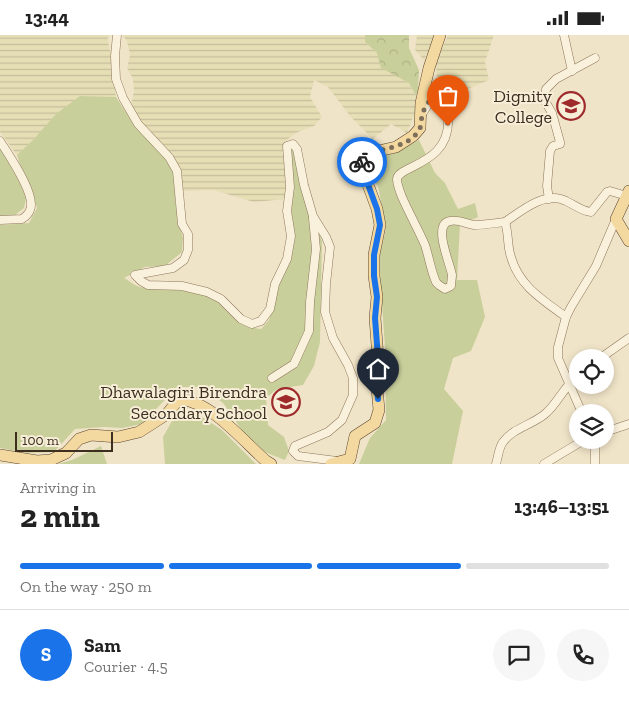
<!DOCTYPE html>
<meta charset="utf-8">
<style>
body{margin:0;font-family:"Zilla Slab",serif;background:#f6f6f6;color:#222;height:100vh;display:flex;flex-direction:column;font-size:19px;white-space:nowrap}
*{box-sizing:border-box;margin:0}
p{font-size:16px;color:#767676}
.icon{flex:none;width:28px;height:28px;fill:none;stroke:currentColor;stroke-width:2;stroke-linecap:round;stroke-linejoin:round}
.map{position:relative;height:429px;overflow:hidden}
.side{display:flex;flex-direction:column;background:#fff;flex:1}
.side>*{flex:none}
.fabs{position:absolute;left:569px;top:314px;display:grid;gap:10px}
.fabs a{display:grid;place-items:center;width:45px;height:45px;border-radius:50%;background:#fff;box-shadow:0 2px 8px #0003;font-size:25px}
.scale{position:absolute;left:15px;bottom:12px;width:98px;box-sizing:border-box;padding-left:5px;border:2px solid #3d2e20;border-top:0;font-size:14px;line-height:18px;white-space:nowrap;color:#3d2e20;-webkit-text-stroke:4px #f7eed8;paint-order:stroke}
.pin{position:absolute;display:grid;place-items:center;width:42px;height:42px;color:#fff;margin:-51px -21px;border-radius:50% 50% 50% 0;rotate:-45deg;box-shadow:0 0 5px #0007}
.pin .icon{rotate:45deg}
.courier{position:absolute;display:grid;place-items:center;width:50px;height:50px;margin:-25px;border:4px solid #1a73e8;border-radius:50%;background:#fff;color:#222;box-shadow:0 1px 6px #0007}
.summary em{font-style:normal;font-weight:700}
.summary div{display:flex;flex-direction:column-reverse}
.summary{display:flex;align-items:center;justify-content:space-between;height:85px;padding:0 20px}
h1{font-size:32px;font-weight:700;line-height:38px}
.bar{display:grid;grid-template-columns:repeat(4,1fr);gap:8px 5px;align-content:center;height:60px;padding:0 20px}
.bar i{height:6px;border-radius:4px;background:#e0e0e0}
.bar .current{background:#1a73e8}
.bar p{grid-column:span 4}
.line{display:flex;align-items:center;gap:12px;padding:0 20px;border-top:1px solid #e0e0e0}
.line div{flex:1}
.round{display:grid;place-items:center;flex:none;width:52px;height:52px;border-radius:26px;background:#f6f6f6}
.status{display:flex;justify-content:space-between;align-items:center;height:35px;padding:0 25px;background:#fff;direction:ltr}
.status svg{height:14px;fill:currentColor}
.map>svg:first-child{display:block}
.farmland{fill:url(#farmland-rules)}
.grass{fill:#c9cf9b}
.forest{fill:url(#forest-crowns)}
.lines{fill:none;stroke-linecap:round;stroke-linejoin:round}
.street-casing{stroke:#8d765c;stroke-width:9}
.primary-casing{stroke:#5b4430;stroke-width:12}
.street{stroke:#faf1dc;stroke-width:8}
.primary{stroke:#f3d9a0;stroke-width:11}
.done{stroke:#7c6e5b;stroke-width:5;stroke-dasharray:0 9}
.route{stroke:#1a73e8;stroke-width:6}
.labels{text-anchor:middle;stroke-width:4;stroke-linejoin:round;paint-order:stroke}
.poi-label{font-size:18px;fill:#3d2e20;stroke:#f7eed8;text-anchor:end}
</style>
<div class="status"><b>13:44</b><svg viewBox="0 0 49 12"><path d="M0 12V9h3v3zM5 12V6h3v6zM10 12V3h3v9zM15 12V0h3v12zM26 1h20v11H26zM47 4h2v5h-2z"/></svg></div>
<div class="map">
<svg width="629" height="429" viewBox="0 0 629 429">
<defs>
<pattern id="farmland-rules" width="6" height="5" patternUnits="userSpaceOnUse" patternTransform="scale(1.25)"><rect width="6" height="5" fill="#e6deb5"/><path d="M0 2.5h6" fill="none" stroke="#c6bf9b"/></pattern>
<pattern id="forest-crowns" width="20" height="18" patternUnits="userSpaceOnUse" patternTransform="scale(1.25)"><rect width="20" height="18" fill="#c9cf9b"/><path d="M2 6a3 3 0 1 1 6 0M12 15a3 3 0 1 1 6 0" fill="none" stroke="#aeb285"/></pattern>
</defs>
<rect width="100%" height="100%" fill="#f0e4c8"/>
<g class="farmland">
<path d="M0 0H110L108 3 109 13 113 21 112 35 116 62 80 61 17 120 0 97Z"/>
<path d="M123 0H365V7L377 18 382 33 409 48 419 67 407 98 391 89 373 104 350 81 328 52 314 45 310 62 322 82 314 91 298 97 289 103 284 109 288 149 285 164 254 167 213 155 183 156 180 136 173 120 145 93 131 71 134 56 133 44 127 33 130 20 127 6Z"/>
<path d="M417 0H436L424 25 415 15Z"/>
<path d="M448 0H494L485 27 489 45 451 61 437 48 436 28Z"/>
</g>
<g class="grass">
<path d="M80 61 116 62 130 84 166 122 173 135 176 149 175 166 179 188 183 203 182 217 165 231 145 232 124 243C128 245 133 249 137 251 161 258 188 251 210 262 233 273 229 291 261 294L269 285 275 265 291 186 292 115 296 120 305 163 322 206 320 307 314 331 303 350 277 354 266 363 268 390 284 402 289 416 285 425 262 416 243 397 224 369 204 352H177L142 389 122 393 104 392 75 394 54 417 27 418 0 413V190L29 188 37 173C32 155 22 139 17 120L34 104 56 79Z"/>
<path d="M419 105 435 138 445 148 458 174 475 168 478 182 460 190 457 245H477L485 282 471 316 453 323 444 354 463 376 452 429H359L370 403 386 385 385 313 379 224 386 193 378 151 368 139 373 120 393 119Z"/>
<path d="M0 113 27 160 24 173 15 180 0 181Z"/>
<path d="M196 378 222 395 256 429H165L163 402 172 386Z"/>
<path d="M101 411 107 429H58L72 425Z"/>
</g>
<path class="forest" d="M365 0H409V13L419 35 418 55 416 61 409 48 381 33 377 18 365 7Z"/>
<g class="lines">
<defs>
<g id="street">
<path d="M117 0 115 21 116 44 123 63 138 89 169 122 177 136 182 189 188 199V215L184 225 173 233 135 240 141 246 148 250 182 251 207 257 221 264 241 284 252 289 261 286 270 274 275 249 287 224 291 201 287 176 290 152 287 111 293 109 297 114 304 150 313 181 326 202 330 212 326 249 325 277 333 303 348 330 353 343V360L342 385 328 397 295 411 293 416 298 421 337 426"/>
<path d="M564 0 572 36"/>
<path d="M422 79 433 62 442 60C446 66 447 73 448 81 452 130 398 130 397 144 397 149 400 157 402 162 409 178 418 194 425 210 429 222 431 236 436 247 438 250 442 252 445 254L451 251C451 247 452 243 452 240 450 228 432 189 450 186 459 184 466 189 474 190 484 190 495 188 505 187 509 199 507 211 511 222 519 251 543 265 566 282"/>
<path d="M0 106C8 119 37 160 30 175 29 178 25 182 22 184L0 185"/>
<path d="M549 164 547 151 550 116 553 111 560 109V107L552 78 545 66 546 54 556 44 595 23"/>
<path d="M505 187C521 176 546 155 566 166 575 170 581 176 591 177L607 157 610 156 627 161"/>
<path d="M602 322 629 303"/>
<path d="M272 343 294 329 309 296 310 267 316 214 313 183"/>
<path d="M582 378 558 323V312L566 282 571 272 596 231 616 184"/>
<path d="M605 397 629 389"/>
<path d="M593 405 595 410V429"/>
<path d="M496 429C498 422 499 412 503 407 513 393 532 390 545 379 558 368 564 351 578 341"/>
<path d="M544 429 584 405"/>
</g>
<g id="primary">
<path d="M629 156 616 184 629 206"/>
<path d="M0 420 37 426 51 425 66 418 79 404 91 400 118 402 139 397 167 379 179 364C211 366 243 406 266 426L271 429"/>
<path d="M331 429 350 424 355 401 375 388 379 375 377 353 379 336 375 283 377 262 374 241V220L380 190 377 174 363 136 362 126 365 119 396 112 413 101 420 93 421 68 429 33 440 0"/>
</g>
</defs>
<use href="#street" class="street-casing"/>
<use href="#primary" class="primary-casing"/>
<use href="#street" class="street"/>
<use href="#primary" class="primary"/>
</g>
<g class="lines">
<path class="done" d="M362 127 365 119C381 114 412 112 420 93 422 89 421 84 422 81 424 72 432 59 442 60L445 64 448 91"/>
<path class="route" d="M362 127 363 136 377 174 380 190 374 220V241L377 262 375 283 379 336 377 353 378 364"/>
</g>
<defs>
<symbol id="university-ring" viewBox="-11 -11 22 22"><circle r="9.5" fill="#f7eed8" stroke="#9e2a2b" stroke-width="1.5"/><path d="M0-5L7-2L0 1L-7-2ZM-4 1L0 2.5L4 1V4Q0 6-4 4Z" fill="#9e2a2b"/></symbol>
<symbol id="school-ring" viewBox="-11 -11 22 22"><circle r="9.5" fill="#f7eed8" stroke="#9e2a2b" stroke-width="1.5"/><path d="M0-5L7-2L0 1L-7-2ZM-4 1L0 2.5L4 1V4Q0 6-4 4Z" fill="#9e2a2b"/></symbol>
</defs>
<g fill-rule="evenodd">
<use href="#university-ring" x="555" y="55" width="32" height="32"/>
<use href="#school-ring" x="270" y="351" width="32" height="32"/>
</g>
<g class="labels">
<g class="poi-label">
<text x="552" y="67">Dignity<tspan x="552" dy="21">College</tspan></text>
<text x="267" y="363">Dhawalagiri Birendra<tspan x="267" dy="21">Secondary School</tspan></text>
</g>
</g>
</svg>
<div class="fabs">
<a><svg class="icon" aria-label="locate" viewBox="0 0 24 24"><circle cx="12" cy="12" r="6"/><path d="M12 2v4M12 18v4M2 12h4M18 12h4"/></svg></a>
<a><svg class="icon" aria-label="layers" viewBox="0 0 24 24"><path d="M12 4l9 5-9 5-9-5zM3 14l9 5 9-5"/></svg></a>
</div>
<div class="scale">100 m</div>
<div class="pin" style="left:448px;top:91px;background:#ea580c"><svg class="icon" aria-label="bag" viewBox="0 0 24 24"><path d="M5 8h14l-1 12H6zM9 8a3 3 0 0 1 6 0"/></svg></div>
<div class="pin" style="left:378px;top:364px;background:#1f2937"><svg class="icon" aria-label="home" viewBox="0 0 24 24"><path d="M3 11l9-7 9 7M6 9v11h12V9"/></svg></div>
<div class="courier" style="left:362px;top:127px"><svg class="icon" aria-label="bike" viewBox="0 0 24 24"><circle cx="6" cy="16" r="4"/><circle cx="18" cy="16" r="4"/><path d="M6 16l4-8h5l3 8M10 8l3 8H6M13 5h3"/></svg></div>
</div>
<section class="side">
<div class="summary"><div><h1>2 min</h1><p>Arriving in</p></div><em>13:46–13:51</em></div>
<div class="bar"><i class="current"></i><i class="current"></i><i class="current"></i><i></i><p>On the way · 250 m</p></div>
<div class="line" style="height:90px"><b class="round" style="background:#1a73e8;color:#fff">S</b><div><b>Sam</b><p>Courier · 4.5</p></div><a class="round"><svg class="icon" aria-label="chat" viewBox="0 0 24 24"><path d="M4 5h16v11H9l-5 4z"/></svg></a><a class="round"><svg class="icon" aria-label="phone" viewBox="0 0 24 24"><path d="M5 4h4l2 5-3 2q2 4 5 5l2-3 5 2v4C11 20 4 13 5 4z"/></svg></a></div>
</section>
